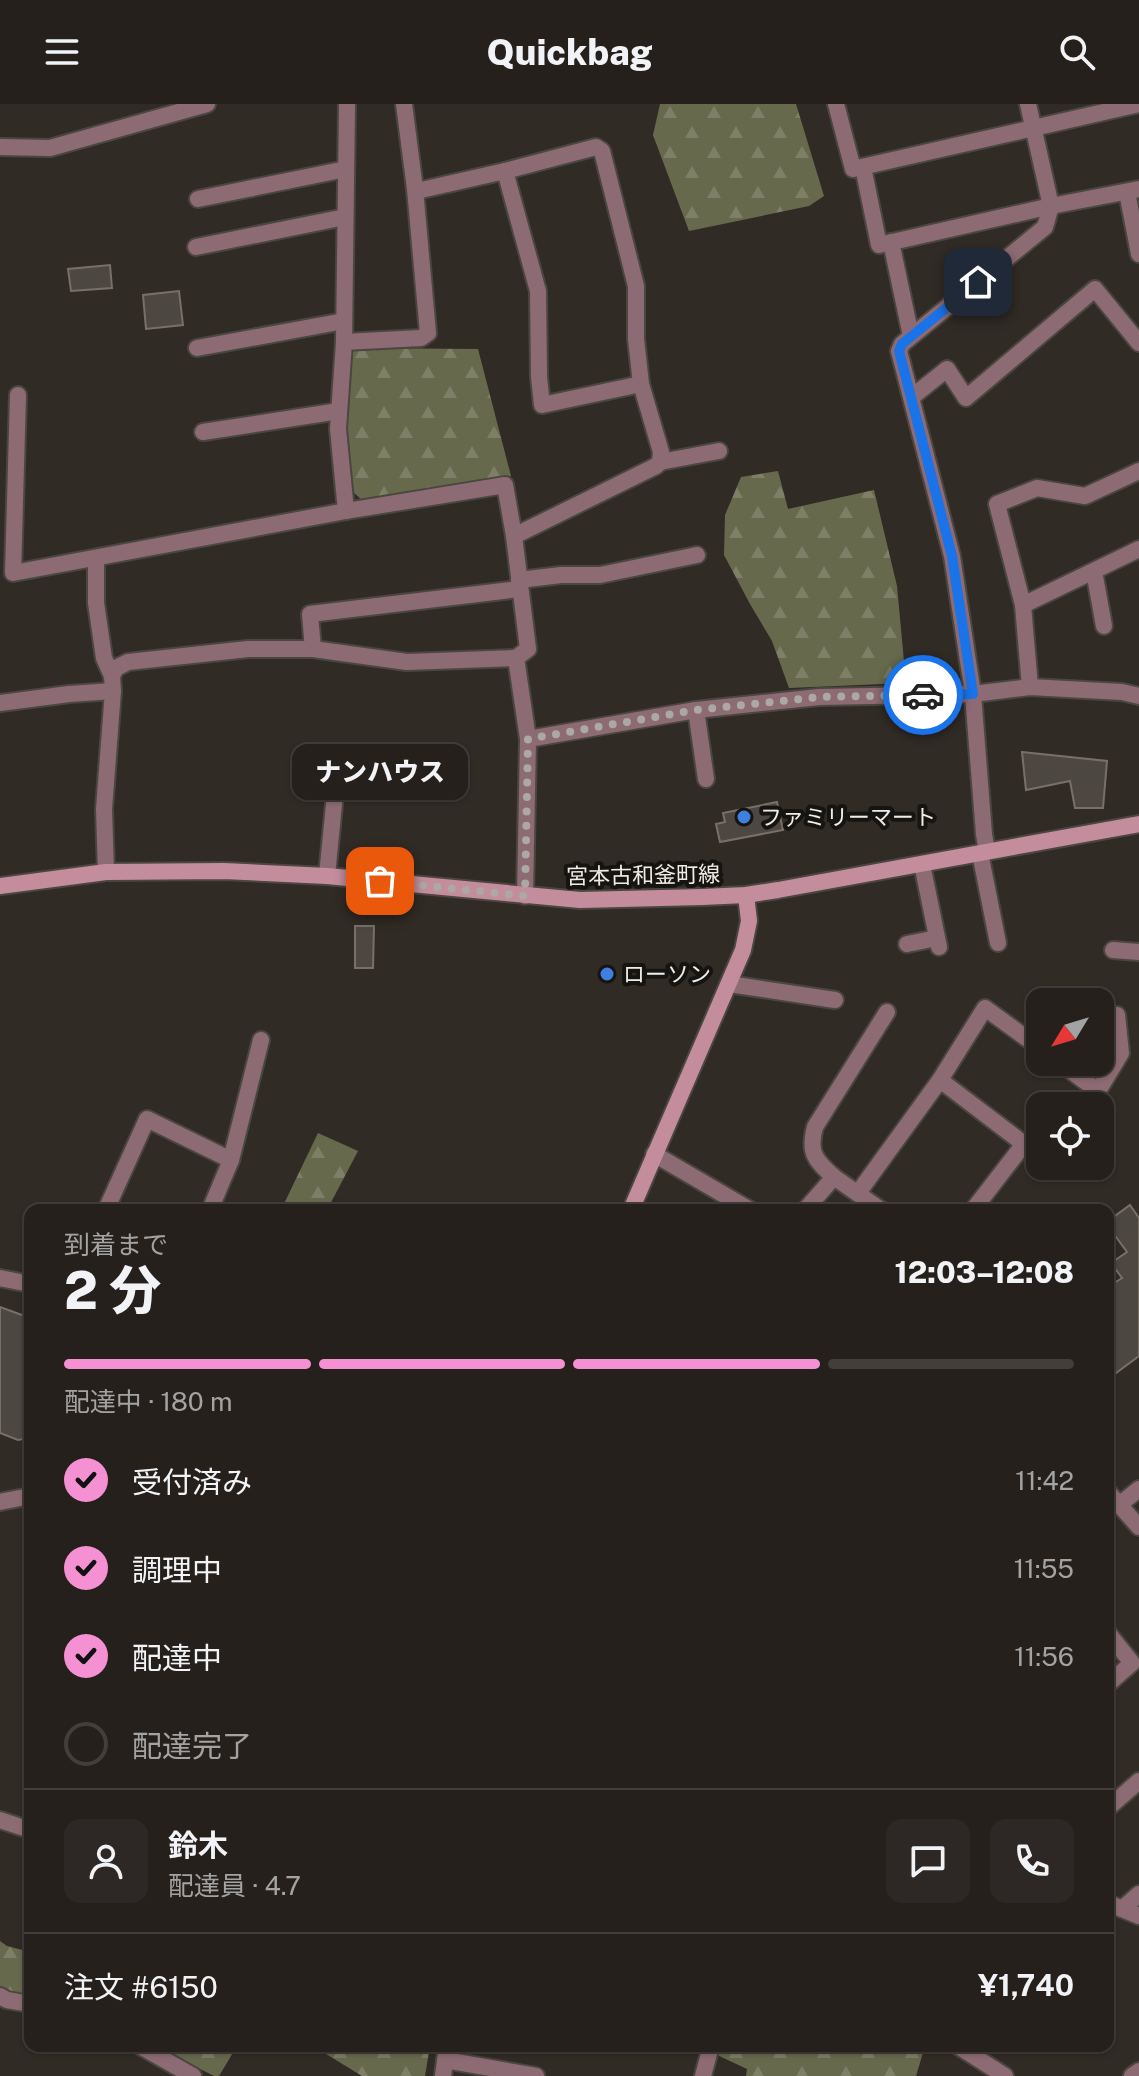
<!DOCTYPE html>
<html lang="ja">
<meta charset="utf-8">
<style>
body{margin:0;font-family:"Public Sans","Noto Sans JP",sans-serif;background:#2d2825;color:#f1f3f6;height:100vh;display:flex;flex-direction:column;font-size:30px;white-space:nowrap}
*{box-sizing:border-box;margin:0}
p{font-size:26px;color:#a3a3a3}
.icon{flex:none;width:44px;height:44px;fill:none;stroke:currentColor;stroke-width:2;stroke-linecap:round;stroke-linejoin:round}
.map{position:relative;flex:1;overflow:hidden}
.side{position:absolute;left:24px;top:1100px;width:1090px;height:848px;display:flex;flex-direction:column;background:#25201c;border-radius:16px;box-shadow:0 2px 6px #0004,0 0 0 2px #423e3b}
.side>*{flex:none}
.needle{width:52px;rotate:232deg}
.buttons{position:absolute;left:1026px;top:884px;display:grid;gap:16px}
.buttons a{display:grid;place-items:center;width:88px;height:88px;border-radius:16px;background:#25201c;box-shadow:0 2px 6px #0004,0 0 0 2px #423e3b;font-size:40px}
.pin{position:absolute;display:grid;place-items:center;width:68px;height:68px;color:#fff;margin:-34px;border-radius:16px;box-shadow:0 4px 12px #0006}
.courier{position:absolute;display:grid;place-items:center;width:80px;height:80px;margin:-40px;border:6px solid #1a73e8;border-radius:50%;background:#fff;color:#222;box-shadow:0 2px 10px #0007}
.bubble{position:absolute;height:56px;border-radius:16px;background:#25201c;box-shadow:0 2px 6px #0004,0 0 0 2px #423e3b;font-size:26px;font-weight:800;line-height:56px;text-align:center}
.head em{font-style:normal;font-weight:800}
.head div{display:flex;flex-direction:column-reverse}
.head{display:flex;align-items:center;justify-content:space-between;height:136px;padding:0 40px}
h1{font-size:52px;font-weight:800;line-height:60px}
.bar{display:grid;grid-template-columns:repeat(4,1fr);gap:12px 8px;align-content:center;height:96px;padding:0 40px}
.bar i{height:10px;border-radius:6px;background:#423e3b}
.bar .on{background:#f591d2}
.bar p{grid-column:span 4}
.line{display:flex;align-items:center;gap:20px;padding:0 40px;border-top:2px solid #423e3b}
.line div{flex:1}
.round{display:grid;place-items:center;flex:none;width:84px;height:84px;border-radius:16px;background:#2d2825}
ol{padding:0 40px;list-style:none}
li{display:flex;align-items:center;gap:24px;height:88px}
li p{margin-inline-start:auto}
li .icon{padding:8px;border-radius:50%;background:#f591d2;color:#111;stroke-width:4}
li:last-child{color:#a3a3a3}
li i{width:44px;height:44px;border:4px solid #423e3b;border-radius:50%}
header{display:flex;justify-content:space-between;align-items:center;height:104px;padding:0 40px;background:#25201c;font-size:36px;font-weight:800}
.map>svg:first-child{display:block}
.forest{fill:url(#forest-firs)}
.building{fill:#4d4741;stroke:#777069;stroke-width:2}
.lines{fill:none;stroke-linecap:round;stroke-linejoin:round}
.street-casing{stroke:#4c4640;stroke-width:20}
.secondary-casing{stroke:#4c4640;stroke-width:20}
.street{stroke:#8d6b74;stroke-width:16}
.secondary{stroke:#c48d9d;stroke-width:16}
.done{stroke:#aca8a3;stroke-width:8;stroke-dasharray:0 14.4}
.route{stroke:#1a73e8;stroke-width:10}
.shop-dot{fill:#3f7fe0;stroke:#161411;stroke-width:3}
.labels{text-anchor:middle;stroke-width:8;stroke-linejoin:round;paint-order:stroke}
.poi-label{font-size:22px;fill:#efebe7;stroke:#161411;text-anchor:start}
.street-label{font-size:22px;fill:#efebe7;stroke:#161411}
</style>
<header><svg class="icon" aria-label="menu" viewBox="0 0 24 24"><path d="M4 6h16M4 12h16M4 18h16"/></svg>Quickbag<svg class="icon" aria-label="search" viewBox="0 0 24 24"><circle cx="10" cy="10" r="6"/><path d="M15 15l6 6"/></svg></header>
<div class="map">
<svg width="1139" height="1972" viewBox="0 0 1139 1972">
<defs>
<pattern id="forest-firs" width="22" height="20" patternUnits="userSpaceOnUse" patternTransform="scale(2)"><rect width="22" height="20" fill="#67694d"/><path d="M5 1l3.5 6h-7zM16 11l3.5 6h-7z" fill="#7d7f67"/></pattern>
</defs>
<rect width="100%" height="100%" fill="#312b25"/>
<g class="forest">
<path d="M660 0H796L824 92 809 102 689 127 653 31Z"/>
<path d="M353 244 478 245 511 372 363 397 352 387 346 323Z"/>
<path d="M778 367 788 405 874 386 897 482 906 579 789 584 772 537 750 500 724 451 725 411 741 373Z"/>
<path d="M318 1029 358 1047 327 1106H281Z"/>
<path d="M0 1837 7 1842 30 1848V1896L0 1888Z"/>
<path d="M155 1942H237L219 1972H214Z"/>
<path d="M313 1942H430L425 1972H362Z"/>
<path d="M717 1942H925L916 1972H746L747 1965 715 1950Z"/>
</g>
<g class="building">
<path d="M110 161 112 184 71 187 68 165Z"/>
<path d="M179 187 183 221 146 225 143 191Z"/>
<path d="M1022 648 1107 657 1103 704H1075L1070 677 1026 686Z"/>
<path d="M777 698 783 726 720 738 716 720 725 718 723 709Z"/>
<path d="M355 822H374L373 864H355Z"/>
<path d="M1130 1101 1139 1114V1252L1108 1275V1183L1122 1174 1111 1159 1127 1148 1108 1122V1117Z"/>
<path d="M0 1203 30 1214V1334L18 1336 0 1329Z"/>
</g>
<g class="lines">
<defs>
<g id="street">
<path d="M404 0 415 85 421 86 505 67 596 43 602 47 636 182V235L641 280 661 348 660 358 656 362 514 432"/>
<path d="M836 0 853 65 1139 0"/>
<path d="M0 43 50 44 207 0"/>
<path d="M863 63 879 141 1051 102 1139 85"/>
<path d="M505 67 538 187 539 273 542 301 641 280"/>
<path d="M1127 88 1139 150"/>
<path d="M198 95 346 65"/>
<path d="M891 138 911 232"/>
<path d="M196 143 345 113"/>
<path d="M344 238 421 234 428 229 415 85"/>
<path d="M197 244 344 217"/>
<path d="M18 291 13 469 346 407 505 381 514 432 528 545 516 554 528 635 525 792"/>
<path d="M912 293 947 265 966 294 1095 185 1139 239"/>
<path d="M203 328 339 307"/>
<path d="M660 358 719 347"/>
<path d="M346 407 338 325 344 238 347 0"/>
<path d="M96 454V499L104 554 112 572"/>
<path d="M1094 467 1104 522"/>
<path d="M519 476 561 471H600L697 451"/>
<path d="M1023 501 1139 445"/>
<path d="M313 545 310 510 519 485"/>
<path d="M1030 583 1023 501 997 400 1037 384 1085 392 1139 367"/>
<path d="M0 599 69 590 113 587"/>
<path d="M696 606 706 675"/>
<path d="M528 635 696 606 819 593 973 590 1030 583 1122 588 1139 592"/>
<path d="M987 748 984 730 973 590 952 452 899 247 902 240 1045 123 1051 102 1028 0"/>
<path d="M980 749 998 839"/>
<path d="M922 760 939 843"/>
<path d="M106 768 104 705 113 587 112 572 116 564 128 558 248 545H313L407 558 516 554"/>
<path d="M327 772 338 659"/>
<path d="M907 840 937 834"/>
<path d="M1113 846 1139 848"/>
<path d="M729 880 835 896"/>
<path d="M1059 958 1098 987 1121 949 1117 911"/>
<path d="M940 976 1024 1040 973 1106"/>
<path d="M654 1050 750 1106"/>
<path d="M834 1073C815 1056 808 1049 815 1023L887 908"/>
<path d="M858 1089 940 976 985 904 1040 944"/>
<path d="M106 1106 147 1015 231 1056"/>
<path d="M210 1106 231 1056 261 936"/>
<path d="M805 1106 834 1073 881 1106"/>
<path d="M0 1174 30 1180"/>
<path d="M1108 1388 1139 1423"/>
<path d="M0 1398 30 1392"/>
<path d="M1119 1401 1139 1385"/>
<path d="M1108 1529 1132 1559 1108 1580"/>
<path d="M1108 1704 1139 1677"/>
<path d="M0 1716 30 1726"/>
<path d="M1108 1799 1139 1812"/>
<path d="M1122 1805 1139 1790"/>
<path d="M0 1892 7 1896 30 1900"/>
<path d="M140 1942 193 1972"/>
<path d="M958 1942 1005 1972"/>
<path d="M445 1956 536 1972"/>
<path d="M443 1972 447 1942"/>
<path d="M703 1972 711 1942"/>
<path d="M1132 1972 1139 1967"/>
</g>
<g id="secondary">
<path d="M0 782 106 768 224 767 327 772 580 796 702 793 746 791 778 786 1139 720"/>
<path d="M631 1106 743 846 749 817 746 791"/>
</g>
</defs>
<use href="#street" class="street-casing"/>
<use href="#secondary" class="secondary-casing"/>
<use href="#street" class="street"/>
<use href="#secondary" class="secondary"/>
</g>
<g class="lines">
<path class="done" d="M380 777 525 792 528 635 696 606 819 593 923 591"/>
<path class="route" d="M923 591 973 590 952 452 899 247 902 240 978 178"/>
</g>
<g class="shop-dot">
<circle cx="744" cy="713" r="8"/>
<circle cx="607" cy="870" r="8"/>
</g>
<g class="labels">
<g class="poi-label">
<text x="760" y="721">ファミリーマート</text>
<text x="623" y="878">ローソン</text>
</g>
<g class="street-label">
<text transform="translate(643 771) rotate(-1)" y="8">宮本古和釜町線</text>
</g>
</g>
</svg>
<div class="buttons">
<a><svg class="needle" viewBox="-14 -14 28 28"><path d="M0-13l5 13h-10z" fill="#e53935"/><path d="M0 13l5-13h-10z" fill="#a3a3a3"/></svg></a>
<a><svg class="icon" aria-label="locate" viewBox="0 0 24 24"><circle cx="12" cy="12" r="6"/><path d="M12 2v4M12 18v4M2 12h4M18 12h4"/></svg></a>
</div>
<div class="pin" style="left:380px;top:777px;background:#ea580c"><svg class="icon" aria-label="bag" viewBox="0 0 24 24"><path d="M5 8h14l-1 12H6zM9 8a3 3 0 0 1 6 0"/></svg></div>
<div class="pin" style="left:978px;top:178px;background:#1f2937"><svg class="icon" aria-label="home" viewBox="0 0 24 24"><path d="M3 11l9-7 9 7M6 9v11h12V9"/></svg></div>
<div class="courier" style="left:923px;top:591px"><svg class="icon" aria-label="car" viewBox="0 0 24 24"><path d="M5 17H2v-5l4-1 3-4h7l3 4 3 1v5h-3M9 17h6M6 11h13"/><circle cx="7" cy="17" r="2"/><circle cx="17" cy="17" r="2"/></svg></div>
<div class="bubble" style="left:292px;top:640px;width:176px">ナンハウス</div>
<section class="side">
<div class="head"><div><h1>2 分</h1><p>到着まで</p></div><em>12:03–12:08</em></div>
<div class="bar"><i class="on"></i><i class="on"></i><i class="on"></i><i></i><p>配達中 · 180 m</p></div>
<ol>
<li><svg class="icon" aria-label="check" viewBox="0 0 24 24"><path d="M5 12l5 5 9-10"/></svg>受付済み<p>11:42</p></li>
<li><svg class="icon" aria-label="check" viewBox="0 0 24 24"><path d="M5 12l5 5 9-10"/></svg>調理中<p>11:55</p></li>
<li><svg class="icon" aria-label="check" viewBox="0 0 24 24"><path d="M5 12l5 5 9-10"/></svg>配達中<p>11:56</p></li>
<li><i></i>配達完了</li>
</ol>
<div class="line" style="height:144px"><a class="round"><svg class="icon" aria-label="person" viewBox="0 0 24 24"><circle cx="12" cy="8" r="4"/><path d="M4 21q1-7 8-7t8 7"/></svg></a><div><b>鈴木</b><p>配達員 · 4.7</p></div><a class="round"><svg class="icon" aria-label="chat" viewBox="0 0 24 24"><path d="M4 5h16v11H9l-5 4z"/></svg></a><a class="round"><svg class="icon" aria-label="phone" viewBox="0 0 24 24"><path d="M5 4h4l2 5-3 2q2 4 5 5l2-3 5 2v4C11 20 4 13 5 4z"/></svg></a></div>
<div class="line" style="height:104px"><div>注文 #6150</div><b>¥1,740</b></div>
</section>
</div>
